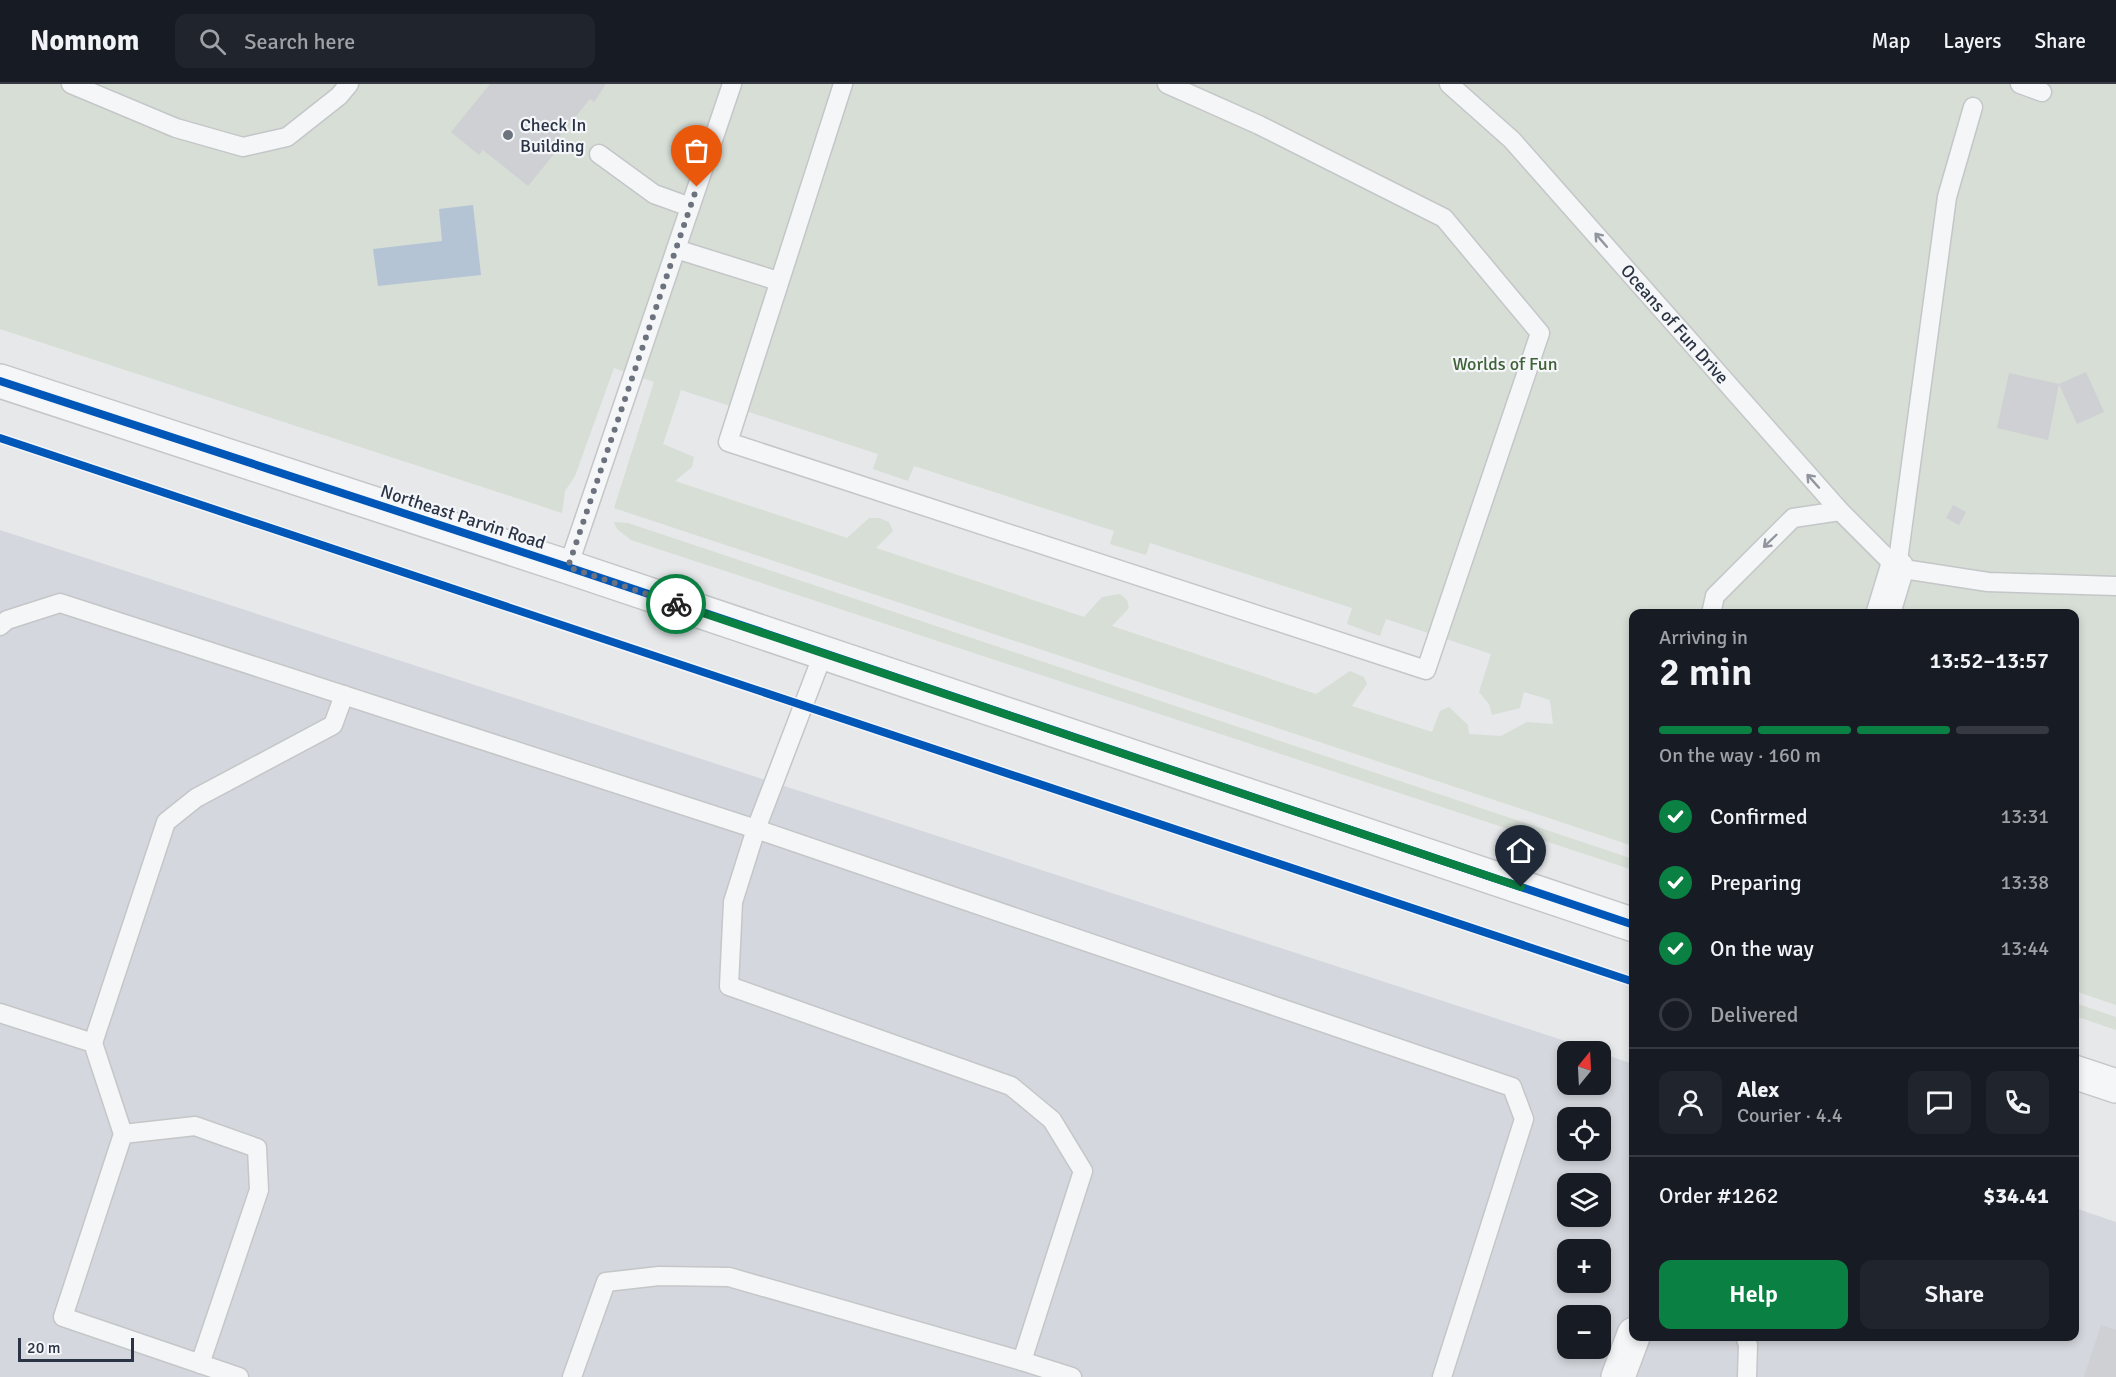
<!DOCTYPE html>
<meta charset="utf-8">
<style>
body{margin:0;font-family:Signika,sans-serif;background:#20242c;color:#f1f3f6;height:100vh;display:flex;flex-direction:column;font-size:22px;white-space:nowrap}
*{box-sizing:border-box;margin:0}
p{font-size:20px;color:#9ea1a6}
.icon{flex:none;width:33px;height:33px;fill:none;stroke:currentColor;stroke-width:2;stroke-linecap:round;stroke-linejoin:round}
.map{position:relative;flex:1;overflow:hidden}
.side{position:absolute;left:1629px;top:525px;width:450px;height:732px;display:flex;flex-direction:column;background:#171b24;border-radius:12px;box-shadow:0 3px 9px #0003}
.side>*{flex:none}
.needle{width:39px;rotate:18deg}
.tools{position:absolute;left:1557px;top:957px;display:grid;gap:12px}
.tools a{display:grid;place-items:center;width:54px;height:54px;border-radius:12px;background:#171b24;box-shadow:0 3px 9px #0003;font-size:30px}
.scale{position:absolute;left:18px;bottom:15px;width:116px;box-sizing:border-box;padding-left:6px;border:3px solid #2b3445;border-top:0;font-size:16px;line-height:21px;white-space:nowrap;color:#2b3445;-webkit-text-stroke:4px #f4f6f9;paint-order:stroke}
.pin{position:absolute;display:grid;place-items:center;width:51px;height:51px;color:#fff;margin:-62px -26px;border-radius:50% 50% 50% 0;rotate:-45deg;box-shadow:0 0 6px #0007}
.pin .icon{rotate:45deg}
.courier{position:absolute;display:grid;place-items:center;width:60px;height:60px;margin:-30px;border:4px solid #0b8043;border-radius:50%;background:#fff;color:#222;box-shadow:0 2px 8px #0007}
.overview em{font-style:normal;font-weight:600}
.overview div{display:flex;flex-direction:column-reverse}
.overview{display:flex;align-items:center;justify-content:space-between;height:102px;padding:0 30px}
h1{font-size:39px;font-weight:600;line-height:45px}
.bar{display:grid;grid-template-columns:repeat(4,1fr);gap:9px 6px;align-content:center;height:72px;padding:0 30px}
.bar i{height:8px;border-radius:4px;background:#363941}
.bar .active{background:#0b8043}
.bar p{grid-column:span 4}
.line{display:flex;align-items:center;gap:15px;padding:0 30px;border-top:2px solid #363941}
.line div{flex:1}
.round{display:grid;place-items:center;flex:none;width:63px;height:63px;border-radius:12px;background:#20242c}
ol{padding:0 30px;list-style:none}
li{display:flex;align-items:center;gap:18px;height:66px}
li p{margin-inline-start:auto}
li .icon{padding:6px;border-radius:50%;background:#0b8043;color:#fff;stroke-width:4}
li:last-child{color:#9ea1a6}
li i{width:33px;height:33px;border:3px solid #363941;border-radius:50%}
.action{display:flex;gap:12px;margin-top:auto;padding:12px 30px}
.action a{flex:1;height:69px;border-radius:12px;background:#0b8043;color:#fff;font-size:24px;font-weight:600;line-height:69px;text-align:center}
.action a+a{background:#20242c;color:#f1f3f6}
header{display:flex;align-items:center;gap:36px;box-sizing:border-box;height:84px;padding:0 30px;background:#171b24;border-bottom:2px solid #363941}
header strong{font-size:28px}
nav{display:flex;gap:33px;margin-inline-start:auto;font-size:21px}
.search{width:420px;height:54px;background:#20242c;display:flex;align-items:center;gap:15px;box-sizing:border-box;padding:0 21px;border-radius:12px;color:#9ea1a6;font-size:22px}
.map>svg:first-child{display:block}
.built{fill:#d4d7dd;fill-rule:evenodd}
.green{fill:#d6ded6;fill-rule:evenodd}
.water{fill:#b4c4d5}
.building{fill:#ced0d3}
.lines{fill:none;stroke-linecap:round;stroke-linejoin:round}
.service-casing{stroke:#c4c6c8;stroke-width:21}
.minor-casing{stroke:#c4c6c8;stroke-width:36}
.tertiary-casing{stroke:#c4c6c8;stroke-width:36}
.service{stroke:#f5f6f7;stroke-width:18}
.minor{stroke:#f5f6f7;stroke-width:33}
.tertiary{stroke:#f5f6f7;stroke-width:33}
.cycleway-casing{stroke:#f4f6f9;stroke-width:11}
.cycleway{stroke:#0057b8;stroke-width:8}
.oneway{stroke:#90959e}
.done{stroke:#6c737f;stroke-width:6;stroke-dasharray:0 10.8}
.route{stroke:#0b8043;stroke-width:8}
.poi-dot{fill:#6c737f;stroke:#f4f6f9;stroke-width:2}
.labels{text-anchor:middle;stroke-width:4.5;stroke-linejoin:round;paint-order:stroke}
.poi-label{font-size:18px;fill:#2b3445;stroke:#f4f6f9;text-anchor:start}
.street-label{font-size:18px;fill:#2b3445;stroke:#f4f6f9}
.park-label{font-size:18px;fill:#3f6138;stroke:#f4f6f9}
</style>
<header>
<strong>Nomnom</strong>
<div class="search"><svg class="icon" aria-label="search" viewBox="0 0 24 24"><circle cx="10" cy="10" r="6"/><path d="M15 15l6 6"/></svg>Search here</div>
<nav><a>Map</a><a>Layers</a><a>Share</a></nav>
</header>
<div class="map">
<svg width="2116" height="1293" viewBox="0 0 2116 1293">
<rect width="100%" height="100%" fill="#e6e8ea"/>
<path class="built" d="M0 446 1596 967 1568 968V1000H1600L1601 969 1633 980 1634 1252H2074L2075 1124 2116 1138V1293H0ZM1568 1034H1600V1066H1568ZM1568 1100H1600V1132H1568ZM1568 1166H1600V1198H1568ZM1568 1232H1600V1264H1568Z"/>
<g class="green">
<path d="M0 0H2116V921L2075 907 2074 530H1634L1633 762 614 424 654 298 614 284 575 392 565 407 562 429 0 245ZM681 306 878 370 873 385 908 397 914 382 1114 447 1110 460 1146 471 1150 459 1352 524 1347 540 1380 552 1386 535 1491 570 1479 608 1489 620 1492 631 1520 624 1524 608 1550 616 1553 640 1527 638 1501 652 1469 650 1468 641 1449 623 1440 627 1432 648 1352 622 1367 600 1364 593 1350 587 1316 610 1112 542 1129 524 1127 516 1120 510 1102 513 1084 533 876 464 893 447 889 438 879 434H869L847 454 675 397 692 383 694 373 663 360Z"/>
<path d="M614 438 628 439 1633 775V786L631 456 617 445Z"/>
<path d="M2075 919 2116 933V946L2075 932Z"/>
</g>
<path class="water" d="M473 121 481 191 378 202 373 165 442 157 439 125Z"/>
<g class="building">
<path d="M490 0H606L594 18 590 15 559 53 563 59 528 102 483 66 479 71 451 48Z"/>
<path d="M2086 288 2104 328 2077 340 2059 300Z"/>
<path d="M2009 289 2059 300 2048 356 1997 344Z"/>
<path d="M1953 421 1966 428 1959 441 1946 434Z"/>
<path d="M2101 1241 2116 1246V1293H2084Z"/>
</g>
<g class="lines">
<defs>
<g id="service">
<path d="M71 0 176 44 243 63 287 53 339 12 349 0"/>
<path d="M843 0 728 358 1426 586 1540 249 1444 134 1259 41 1167 0"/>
<path id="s1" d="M1449 0 1512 56 1840 427 1897 484"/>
<path d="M2020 0 2042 8"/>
<path d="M599 70 654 110 690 123"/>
<path d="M676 165 778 197"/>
<path d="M568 483 732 0"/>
<path d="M1897 484 1947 113 1973 23"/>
<path d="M1897 484 1988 498 2116 502"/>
<path d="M1711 530 1715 512 1793 434 1840 427"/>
<path d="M0 542 7 536 60 519 756 745 1512 1003 1524 1035 1442 1293"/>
<path d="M823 570 756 745 733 818 729 902 1011 1002 1052 1036 1083 1087 1022 1277 1072 1293"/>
<path d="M0 929 93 959 123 1050"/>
<path d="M93 959 166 738 196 714 333 641 344 611"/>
<path d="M1745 1252 1748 1261 1747 1293"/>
<path d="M200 1280 259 1106 257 1064 195 1042 123 1050 63 1233 239 1293"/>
<path d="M572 1293 606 1198 659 1192 729 1193 1022 1277"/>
</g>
<g id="minor">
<path d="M1883 530 1897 484"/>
<path d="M1618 1293 1634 1250"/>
</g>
<g id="tertiary">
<path d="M0 297 568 483 1634 841"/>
<path d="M2074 988 2116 1002"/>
</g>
</defs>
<use href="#service" class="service-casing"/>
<use href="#minor" class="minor-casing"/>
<use href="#tertiary" class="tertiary-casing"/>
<use href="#service" class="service"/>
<use href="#minor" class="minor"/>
<use href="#tertiary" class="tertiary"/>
<defs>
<g id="cycleway">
<path d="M0 297 568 483 1634 841"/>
<path d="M0 354 1634 898"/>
</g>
</defs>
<use href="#cycleway" class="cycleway-casing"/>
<use href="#cycleway" class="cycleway"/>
</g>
<defs><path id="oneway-shaft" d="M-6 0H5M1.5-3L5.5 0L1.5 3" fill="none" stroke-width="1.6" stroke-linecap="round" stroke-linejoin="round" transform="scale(1.5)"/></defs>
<g class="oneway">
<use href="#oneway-shaft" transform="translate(1601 156) rotate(-131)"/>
<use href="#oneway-shaft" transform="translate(1813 397) rotate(-132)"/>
<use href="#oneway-shaft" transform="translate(1770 457) rotate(136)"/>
</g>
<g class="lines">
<path class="done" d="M676 520 568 483 697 103"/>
<path class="route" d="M676 520 1521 803"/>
</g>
<circle class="poi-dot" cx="508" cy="51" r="6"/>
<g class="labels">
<g class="poi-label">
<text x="520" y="47">Check In<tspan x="520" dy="21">Building</tspan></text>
</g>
<g class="street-label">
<text dy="6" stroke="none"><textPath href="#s1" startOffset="330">Oceans of Fun Drive</textPath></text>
<text transform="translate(463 433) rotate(18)" y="6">Northeast Parvin Road</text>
</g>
<g class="park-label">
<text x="1505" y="286">Worlds of Fun</text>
</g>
</g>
</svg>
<div class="tools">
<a><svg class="needle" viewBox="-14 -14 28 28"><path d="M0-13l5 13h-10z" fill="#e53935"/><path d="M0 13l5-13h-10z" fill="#9ea1a6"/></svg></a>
<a><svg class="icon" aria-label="locate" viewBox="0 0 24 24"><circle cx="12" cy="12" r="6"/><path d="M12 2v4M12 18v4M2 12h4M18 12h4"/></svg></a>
<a><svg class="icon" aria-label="layers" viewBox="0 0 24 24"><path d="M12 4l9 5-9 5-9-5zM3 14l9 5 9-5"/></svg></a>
<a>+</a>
<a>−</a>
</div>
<div class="scale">20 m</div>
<div class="pin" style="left:697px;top:103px;background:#ea580c"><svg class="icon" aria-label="bag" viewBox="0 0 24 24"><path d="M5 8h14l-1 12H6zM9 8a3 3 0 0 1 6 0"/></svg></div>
<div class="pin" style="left:1521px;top:803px;background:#1f2937"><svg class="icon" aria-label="home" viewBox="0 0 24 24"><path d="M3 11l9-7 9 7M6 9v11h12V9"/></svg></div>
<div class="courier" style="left:676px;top:520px"><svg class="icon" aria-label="bike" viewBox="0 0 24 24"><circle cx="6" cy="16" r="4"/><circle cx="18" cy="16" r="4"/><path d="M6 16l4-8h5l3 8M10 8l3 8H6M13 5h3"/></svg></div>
<section class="side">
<div class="overview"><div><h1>2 min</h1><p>Arriving in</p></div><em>13:52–13:57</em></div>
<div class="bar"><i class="active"></i><i class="active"></i><i class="active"></i><i></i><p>On the way · 160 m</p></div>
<ol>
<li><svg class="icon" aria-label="check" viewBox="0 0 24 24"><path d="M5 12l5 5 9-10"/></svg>Confirmed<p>13:31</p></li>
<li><svg class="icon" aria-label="check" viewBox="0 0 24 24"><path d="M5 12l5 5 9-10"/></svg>Preparing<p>13:38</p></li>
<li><svg class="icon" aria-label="check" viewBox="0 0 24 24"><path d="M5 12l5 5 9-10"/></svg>On the way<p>13:44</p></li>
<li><i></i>Delivered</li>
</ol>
<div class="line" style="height:108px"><a class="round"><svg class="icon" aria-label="person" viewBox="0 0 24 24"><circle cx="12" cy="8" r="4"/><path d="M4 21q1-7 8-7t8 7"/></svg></a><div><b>Alex</b><p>Courier · 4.4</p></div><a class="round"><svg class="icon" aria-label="chat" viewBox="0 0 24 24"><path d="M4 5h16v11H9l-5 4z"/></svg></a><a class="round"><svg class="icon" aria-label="phone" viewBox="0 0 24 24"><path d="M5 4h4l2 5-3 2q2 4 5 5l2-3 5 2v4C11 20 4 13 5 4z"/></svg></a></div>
<div class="line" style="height:78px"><div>Order #1262</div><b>$34.41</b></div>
<div class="action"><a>Help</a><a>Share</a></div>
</section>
</div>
